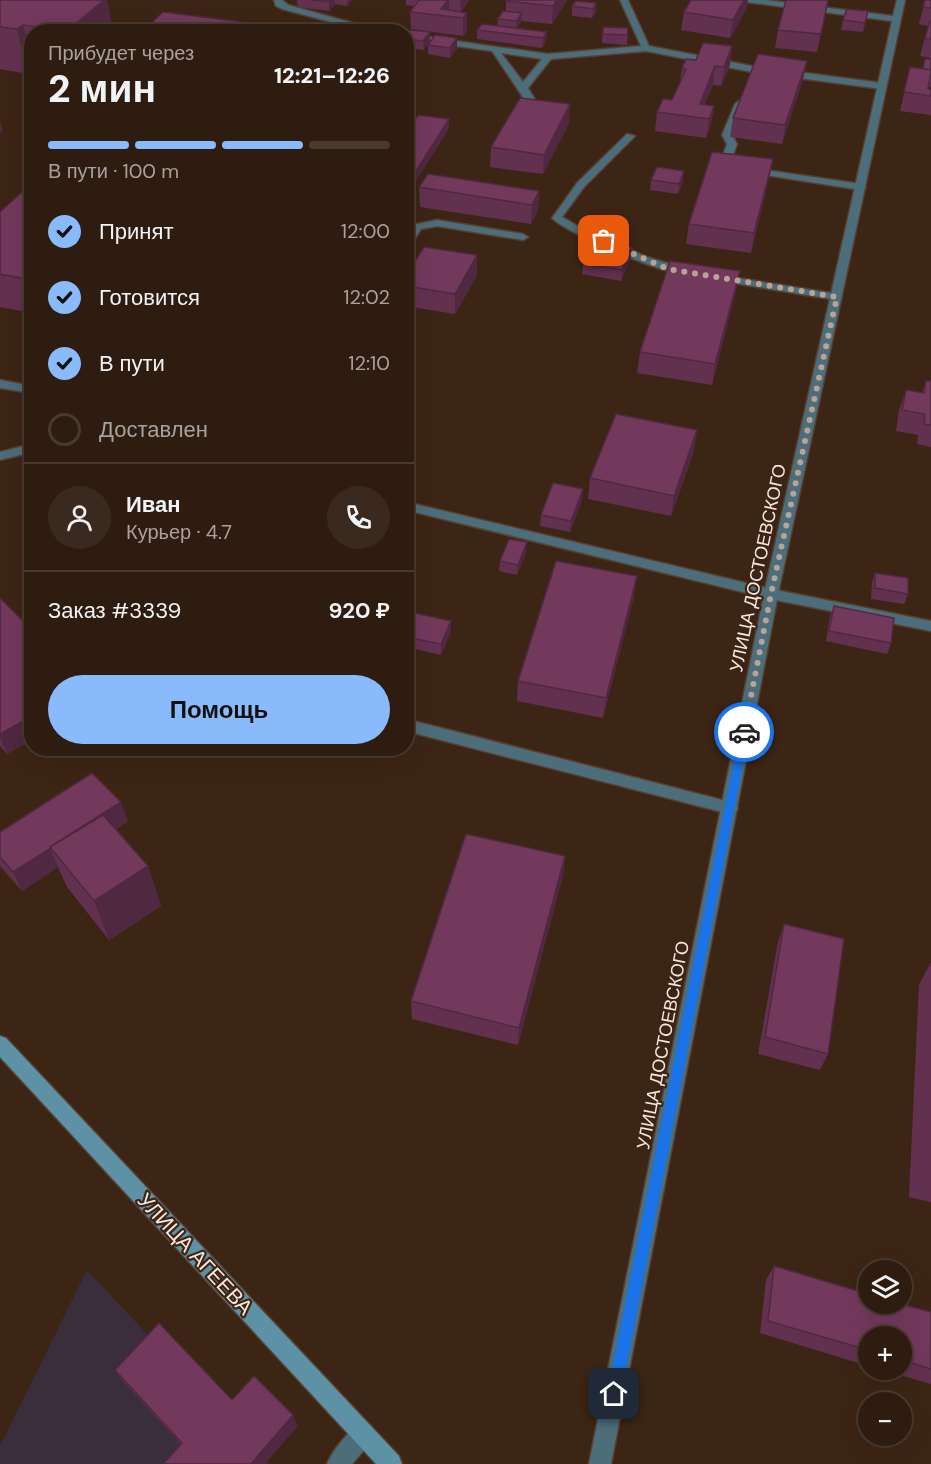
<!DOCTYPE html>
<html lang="ru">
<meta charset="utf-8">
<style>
body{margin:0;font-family:"DM Sans",sans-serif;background:#3a291e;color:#f1f3f6;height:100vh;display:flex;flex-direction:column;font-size:22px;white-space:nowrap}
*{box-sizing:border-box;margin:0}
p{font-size:20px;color:#a7a19f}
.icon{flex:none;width:33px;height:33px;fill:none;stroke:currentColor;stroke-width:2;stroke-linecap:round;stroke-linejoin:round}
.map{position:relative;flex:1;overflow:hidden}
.drawer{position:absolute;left:24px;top:24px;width:390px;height:732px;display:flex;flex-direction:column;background:#2e1c10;border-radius:24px;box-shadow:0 6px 24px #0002,0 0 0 2px #493a30}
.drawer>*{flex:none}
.fabs{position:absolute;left:858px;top:1260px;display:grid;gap:12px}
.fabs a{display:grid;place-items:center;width:54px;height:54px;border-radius:50%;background:#2e1c10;box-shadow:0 6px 24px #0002,0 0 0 2px #493a30;font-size:30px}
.pin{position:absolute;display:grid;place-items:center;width:51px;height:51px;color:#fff;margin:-26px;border-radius:12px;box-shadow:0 3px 9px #0006}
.courier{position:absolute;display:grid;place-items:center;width:60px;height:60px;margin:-30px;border:4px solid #1a73e8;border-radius:50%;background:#fff;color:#222;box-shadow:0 2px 8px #0007}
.headline em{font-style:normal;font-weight:800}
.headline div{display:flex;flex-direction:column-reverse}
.headline{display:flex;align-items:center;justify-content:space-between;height:102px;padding:0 24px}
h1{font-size:39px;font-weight:800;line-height:45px}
.bar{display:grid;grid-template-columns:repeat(4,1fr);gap:9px 6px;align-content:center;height:72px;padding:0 24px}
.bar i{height:8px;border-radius:4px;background:#493a30}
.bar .current{background:#89bafc}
.bar p{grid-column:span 4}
.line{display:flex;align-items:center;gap:15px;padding:0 24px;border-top:2px solid #493a30}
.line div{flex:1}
.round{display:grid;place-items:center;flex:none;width:63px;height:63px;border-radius:32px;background:#3a291e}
ol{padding:0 24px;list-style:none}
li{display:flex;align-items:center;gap:18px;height:66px}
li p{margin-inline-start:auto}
li .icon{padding:6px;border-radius:50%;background:#89bafc;color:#111;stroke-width:4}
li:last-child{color:#a7a19f}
li i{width:33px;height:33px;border:3px solid #493a30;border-radius:50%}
.cta{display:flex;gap:12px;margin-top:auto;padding:12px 24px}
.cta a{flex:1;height:69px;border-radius:36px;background:#89bafc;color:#111;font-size:24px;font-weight:800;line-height:69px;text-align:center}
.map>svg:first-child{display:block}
.industrial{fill:#3b2e3c}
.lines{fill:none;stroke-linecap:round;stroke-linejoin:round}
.lane-casing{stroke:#574031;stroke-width:3}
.street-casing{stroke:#574031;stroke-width:3}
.secondary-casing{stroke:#574031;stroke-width:3}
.lane{fill:#4c6d7a;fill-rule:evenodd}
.street{fill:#4c6d7a;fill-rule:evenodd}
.secondary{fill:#5c91a6;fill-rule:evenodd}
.wall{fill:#633150}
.shaded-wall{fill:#502841}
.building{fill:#73395d;stroke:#502841;stroke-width:1.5}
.route{fill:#1a73e8}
.done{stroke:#b7a397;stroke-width:6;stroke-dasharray:0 10.8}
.labels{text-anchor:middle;stroke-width:4.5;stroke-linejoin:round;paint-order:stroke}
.street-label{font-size:18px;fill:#f8e7dd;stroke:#3d2515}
.near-street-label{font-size:21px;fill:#f8e7dd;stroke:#3d2515}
</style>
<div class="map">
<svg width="931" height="1464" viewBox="0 0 931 1464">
<rect width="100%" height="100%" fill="#3d2515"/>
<path class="industrial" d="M87 1270 269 1464H0V1446Z"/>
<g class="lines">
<defs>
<g id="lane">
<path d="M274 0H282L288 5 385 32H369L282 9 276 6Z"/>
<path d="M620 0H628L649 46 752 66 882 83 886 86 882 89 752 72 646 51 551 59 528 88 541 110 536 113 533 112 492 51 406 39V34L548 54 641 46ZM501 53 542 59 523 82Z"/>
<path d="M739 101 743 104 732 135 737 144 731 160 739 166 861 184 866 187 861 190 733 170 721 161 727 144 722 135 735 104Z"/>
<path d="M627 134 635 136 584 187 562 217 583 229 647 257 690 270V274C670 278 566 233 552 218L577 183Z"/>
<path d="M437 220 523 234 528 237 523 240 437 226 421 229 410 246 406 247V235L413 225Z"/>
<path d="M719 275 837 294 842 297 837 300 715 280 714 278Z"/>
<path d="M0 380 32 386V393L0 388Z"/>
<path d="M32 444V452L0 460V452Z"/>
<path d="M406 502 771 589 931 621V631L771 599 406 510Z"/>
<path d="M406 719 730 802 736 804 738 808 736 812 730 814 406 731Z"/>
<path d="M363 1423 371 1426 374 1434 371 1442 352 1464H327C333 1450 349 1429 363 1423Z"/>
</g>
<path id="street" d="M742 0H765L893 16 897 0H905L778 594 611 1464H589L764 594 892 21 746 2Z"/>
<path id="secondary" d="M0 1036 6 1038 399 1456 402 1464H376L0 1057Z"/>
</defs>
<use href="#lane" class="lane-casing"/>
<use href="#street" class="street-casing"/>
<use href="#secondary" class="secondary-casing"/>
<use href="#lane" class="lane"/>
<use href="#street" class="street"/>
<use href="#secondary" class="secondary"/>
</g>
<g class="wall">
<path d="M0 0H107L113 32H32V71L28 74 0 69Z"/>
<path d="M297 0H352L347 6 335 4 329 11 298 7Z"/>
<path d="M406 0H469L461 12 467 13V31L463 36 411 29 410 12 414 6 406 5Z"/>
<path d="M567 0 552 24 521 21V22L517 28 547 32 546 41 542 48 477 39V30L497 26 498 19 506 11V1Z"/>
<path d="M828 0 817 52 775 48 778 30Z"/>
<path d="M925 0H931V58L920 56 928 26 919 24Z"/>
<path d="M596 3V12L592 18 572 16V6Z"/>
<path d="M747 8 730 38 681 30 684 12Z"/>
<path d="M868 11 863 32 841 30 843 20Z"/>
<path d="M603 27 628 28 627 45 602 43Z"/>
<path d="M430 32V42L424 50 406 48V34Z"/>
<path d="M428 45 457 48 450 58 428 54Z"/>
<path d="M925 59H931V87L928 86V89L931 90V115L900 111 910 67 922 69Z"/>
<path d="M807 61 803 79 782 144 730 137 733 118Z"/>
<path d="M730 65 721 86 713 85 705 104 714 106 711 124 706 138 655 131 657 112 672 100 680 82 682 68Z"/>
<path d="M569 123 543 174 490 167 491 147Z"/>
<path d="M769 179 751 253 686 244 689 224Z"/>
<path d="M651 180 683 181 678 194 650 190Z"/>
<path d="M32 183V313L0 307V212Z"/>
<path d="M419 187 539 191 538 210 531 224 420 207Z"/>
<path d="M477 255V275L455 314 406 306V276Z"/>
<path d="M631 257 621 281 582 274 583 264Z"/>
<path d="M736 291 712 385 637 373 640 352Z"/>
<path d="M926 381H931V447L917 444 918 435 896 431 899 410 906 390 922 393Z"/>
<path d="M694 451 671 516 588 499 590 478Z"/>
<path d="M582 500 570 532 540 526 541 515Z"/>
<path d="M526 553 517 575 499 571 500 561Z"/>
<path d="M875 573 908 594 904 604 871 599 872 583Z"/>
<path d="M634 596 603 718 517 701 518 681Z"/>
<path d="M0 598 32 630V740L7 754 0 746Z"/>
<path d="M834 606 891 643 887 654 826 641 830 616Z"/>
<path d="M406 611 451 632 441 655 406 647Z"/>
<path d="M148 748H184L178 758Z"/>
<path d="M128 821 116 829 148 866 161 906 109 940 67 887 58 867 22 891 0 866V832Z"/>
<path d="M565 856 563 875 518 1045 412 1019 411 1001Z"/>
<path d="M784 924 828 1054 820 1070 758 1054 778 942Z"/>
<path d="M931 962V1202L909 1197 919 985Z"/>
<path d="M774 1266 931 1312V1384L882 1370H902V1336H868V1366L760 1333 766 1280Z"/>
<path d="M115 1370 293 1415 298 1426 181 1444 123 1381Z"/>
</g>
<g class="shaded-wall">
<path d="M104 0H107L113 32H68Z"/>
<path d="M331 0H334L335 5 329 11V2Z"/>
<path d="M347 0H352L347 6Z"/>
<path d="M448 0H449V17L441 9Z"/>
<path d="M460 0H469L461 12Z"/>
<path d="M557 0H567L552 24 553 6Z"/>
<path d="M744 0H748L747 8 730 38 733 20Z"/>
<path d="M596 3V12L592 18 593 9Z"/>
<path d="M467 13V31L463 36V18Z"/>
<path d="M522 13 521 22 516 30V21Z"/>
<path d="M23 25 32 61V71L28 74 17 29Z"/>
<path d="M273 26 274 32H268Z"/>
<path d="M430 32V42L424 50 423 41Z"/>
<path d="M547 32 546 41 542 48 543 38Z"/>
<path d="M457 38V48L450 58V48Z"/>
<path d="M732 46 730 65 721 86 724 67Z"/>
<path d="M807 61 803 79 782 144 785 125Z"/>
<path d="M715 66 713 85 699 118 700 104Z"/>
<path d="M570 104 569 123 543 174 544 155Z"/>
<path d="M714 106 711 124 706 138 709 119Z"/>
<path d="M449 119V129L406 197V187Z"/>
<path d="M0 121 3 131 0 133Z"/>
<path d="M773 159 769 179 751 253 754 233Z"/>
<path d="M684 171 683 181 678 194 679 184Z"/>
<path d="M539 191 538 210 531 224 532 205Z"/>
<path d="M632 247 631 257 621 281 622 270Z"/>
<path d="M477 255V275L455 314V294Z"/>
<path d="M740 271 736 291 712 385 715 364Z"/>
<path d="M697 430 694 451 671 516 674 496Z"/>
<path d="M583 489 582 500 570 532 571 521Z"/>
<path d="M527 542 526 553 517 575 518 565Z"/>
<path d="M637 576 634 596 603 718 606 698Z"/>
<path d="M451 621V632L441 655V644Z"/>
<path d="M32 716V740L7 754 0 738V734Z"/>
<path d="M175 748H184L178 758Z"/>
<path d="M121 802 128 821 64 864 51 848Z"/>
<path d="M50 848 58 867 22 891 13 872Z"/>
<path d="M565 856 563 875 518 1045 519 1028Z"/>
<path d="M148 866 161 906 109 940 94 901Z"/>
<path d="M293 1415 298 1426 265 1464H251Z"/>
</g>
<g class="building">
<path d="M0 0H104L67 31 23 25 17 29 0 27Z"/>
<path d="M312 0H331L329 2Z"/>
<path d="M419 0H448L441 9 467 13 463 18 410 12Z"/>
<path d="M507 0H557L553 6 506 1Z"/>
<path d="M691 0H744L733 20 684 12Z"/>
<path d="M786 0H828L821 34 778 30Z"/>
<path d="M925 0H931V8L923 7Z"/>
<path d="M576 1 596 3 593 9 572 6Z"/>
<path d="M847 9 868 11 865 23 843 20Z"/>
<path d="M503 11 522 13 516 21 498 19Z"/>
<path d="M163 12 273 26 268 32H142Z"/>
<path d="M930 20H931V39L925 38Z"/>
<path d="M482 24 547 32 543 38 477 30Z"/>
<path d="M603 27 628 28 627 35 603 34Z"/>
<path d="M410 30 430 32 423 41 406 39V34Z"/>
<path d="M435 35 457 38 450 48 428 45Z"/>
<path d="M703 43 732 46 724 67 715 66 700 104 714 106 709 119 657 112 663 99 672 100 686 69 682 68 686 59 696 60Z"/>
<path d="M758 54 807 61 785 125 733 118Z"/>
<path d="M925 59H931V70L923 69Z"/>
<path d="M910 67 931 70 928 89 931 90V96L904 92Z"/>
<path d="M520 98 570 104 544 155 491 147Z"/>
<path d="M418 115 449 119 406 187V132Z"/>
<path d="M712 152 773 159 754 233 689 224Z"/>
<path d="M657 167 684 171 679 184 651 180Z"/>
<path d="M428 174 539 191 532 205 419 187Z"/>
<path d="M32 183V280L0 274V212Z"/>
<path d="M593 241 632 247 622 270 583 264Z"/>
<path d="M424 247 477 255 455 294 406 286V276Z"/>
<path d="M670 261 740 271 715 364 640 352Z"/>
<path d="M926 381H931V425L924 424 925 414 902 410 906 390 924 393Z"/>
<path d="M616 414 697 430 674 496 590 478Z"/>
<path d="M553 483 583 489 571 521 541 515Z"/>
<path d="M509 539 527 542 518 565 500 561Z"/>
<path d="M556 561 637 576 606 698 518 681Z"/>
<path d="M875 573 908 578V594L875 588Z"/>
<path d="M0 598 32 630V716L0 734Z"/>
<path d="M834 606 894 618 891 643 829 631Z"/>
<path d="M406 611 451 621 441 644 406 637Z"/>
<path d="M92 773 121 802 50 847 51 848 13 872 0 857V832Z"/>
<path d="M103 815 148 866 94 901 50 847Z"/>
<path d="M466 834 565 856 519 1028 411 1001Z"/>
<path d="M784 924 844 939 828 1054 765 1037Z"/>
<path d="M774 1266 868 1294V1304H901L931 1312V1369L902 1360V1336H868V1350L768 1321Z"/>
<path d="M159 1323 232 1400 254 1376 293 1415 251 1464H163L182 1443 115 1370Z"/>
</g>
<path class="route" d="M744 728 749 732 621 1394 619 1399 614 1401 609 1399 607 1394 740 732Z"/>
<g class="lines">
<path class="done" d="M604 241 668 269 837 297 771 594 744 732"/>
</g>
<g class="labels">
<g class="street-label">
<text transform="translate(758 568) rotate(-78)" y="6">УЛИЦА ДОСТОЕВСКОГО</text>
<text transform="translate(663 1045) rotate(-79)" y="6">УЛИЦА ДОСТОЕВСКОГО</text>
</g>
<g class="near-street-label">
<text transform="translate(195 1254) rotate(47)" y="7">УЛИЦА АГЕЕВА</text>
</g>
</g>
</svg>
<div class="fabs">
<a><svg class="icon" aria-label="layers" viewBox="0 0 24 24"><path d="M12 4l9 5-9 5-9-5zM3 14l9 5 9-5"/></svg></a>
<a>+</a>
<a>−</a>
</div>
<div class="pin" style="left:604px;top:241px;background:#ea580c"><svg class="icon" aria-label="bag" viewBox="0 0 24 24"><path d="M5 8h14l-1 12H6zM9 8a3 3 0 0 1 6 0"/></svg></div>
<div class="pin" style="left:614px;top:1394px;background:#1f2937"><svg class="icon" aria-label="home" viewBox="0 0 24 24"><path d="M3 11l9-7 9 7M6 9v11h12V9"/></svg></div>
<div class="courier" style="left:744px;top:732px"><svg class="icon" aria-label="car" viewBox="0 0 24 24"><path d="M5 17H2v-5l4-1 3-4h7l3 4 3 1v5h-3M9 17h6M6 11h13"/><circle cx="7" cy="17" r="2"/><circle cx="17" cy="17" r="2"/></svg></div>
<section class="drawer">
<div class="headline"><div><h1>2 мин</h1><p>Прибудет через</p></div><em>12:21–12:26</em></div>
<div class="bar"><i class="current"></i><i class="current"></i><i class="current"></i><i></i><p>В пути · 100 m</p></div>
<ol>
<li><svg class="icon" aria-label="check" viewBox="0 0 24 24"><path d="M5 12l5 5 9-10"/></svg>Принят<p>12:00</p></li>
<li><svg class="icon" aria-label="check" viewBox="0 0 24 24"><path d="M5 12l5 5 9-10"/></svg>Готовится<p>12:02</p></li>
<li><svg class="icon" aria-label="check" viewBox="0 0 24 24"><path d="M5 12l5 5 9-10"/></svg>В пути<p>12:10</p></li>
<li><i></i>Доставлен</li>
</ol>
<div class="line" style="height:108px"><a class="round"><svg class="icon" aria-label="person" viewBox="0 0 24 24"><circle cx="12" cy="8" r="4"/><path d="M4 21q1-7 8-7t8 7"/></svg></a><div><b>Иван</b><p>Курьер · 4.7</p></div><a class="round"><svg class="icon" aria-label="phone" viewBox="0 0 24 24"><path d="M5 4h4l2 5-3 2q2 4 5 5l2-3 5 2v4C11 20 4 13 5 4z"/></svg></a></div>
<div class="line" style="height:78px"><div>Заказ #3339</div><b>920 ₽</b></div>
<div class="cta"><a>Помощь</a></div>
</section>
</div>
